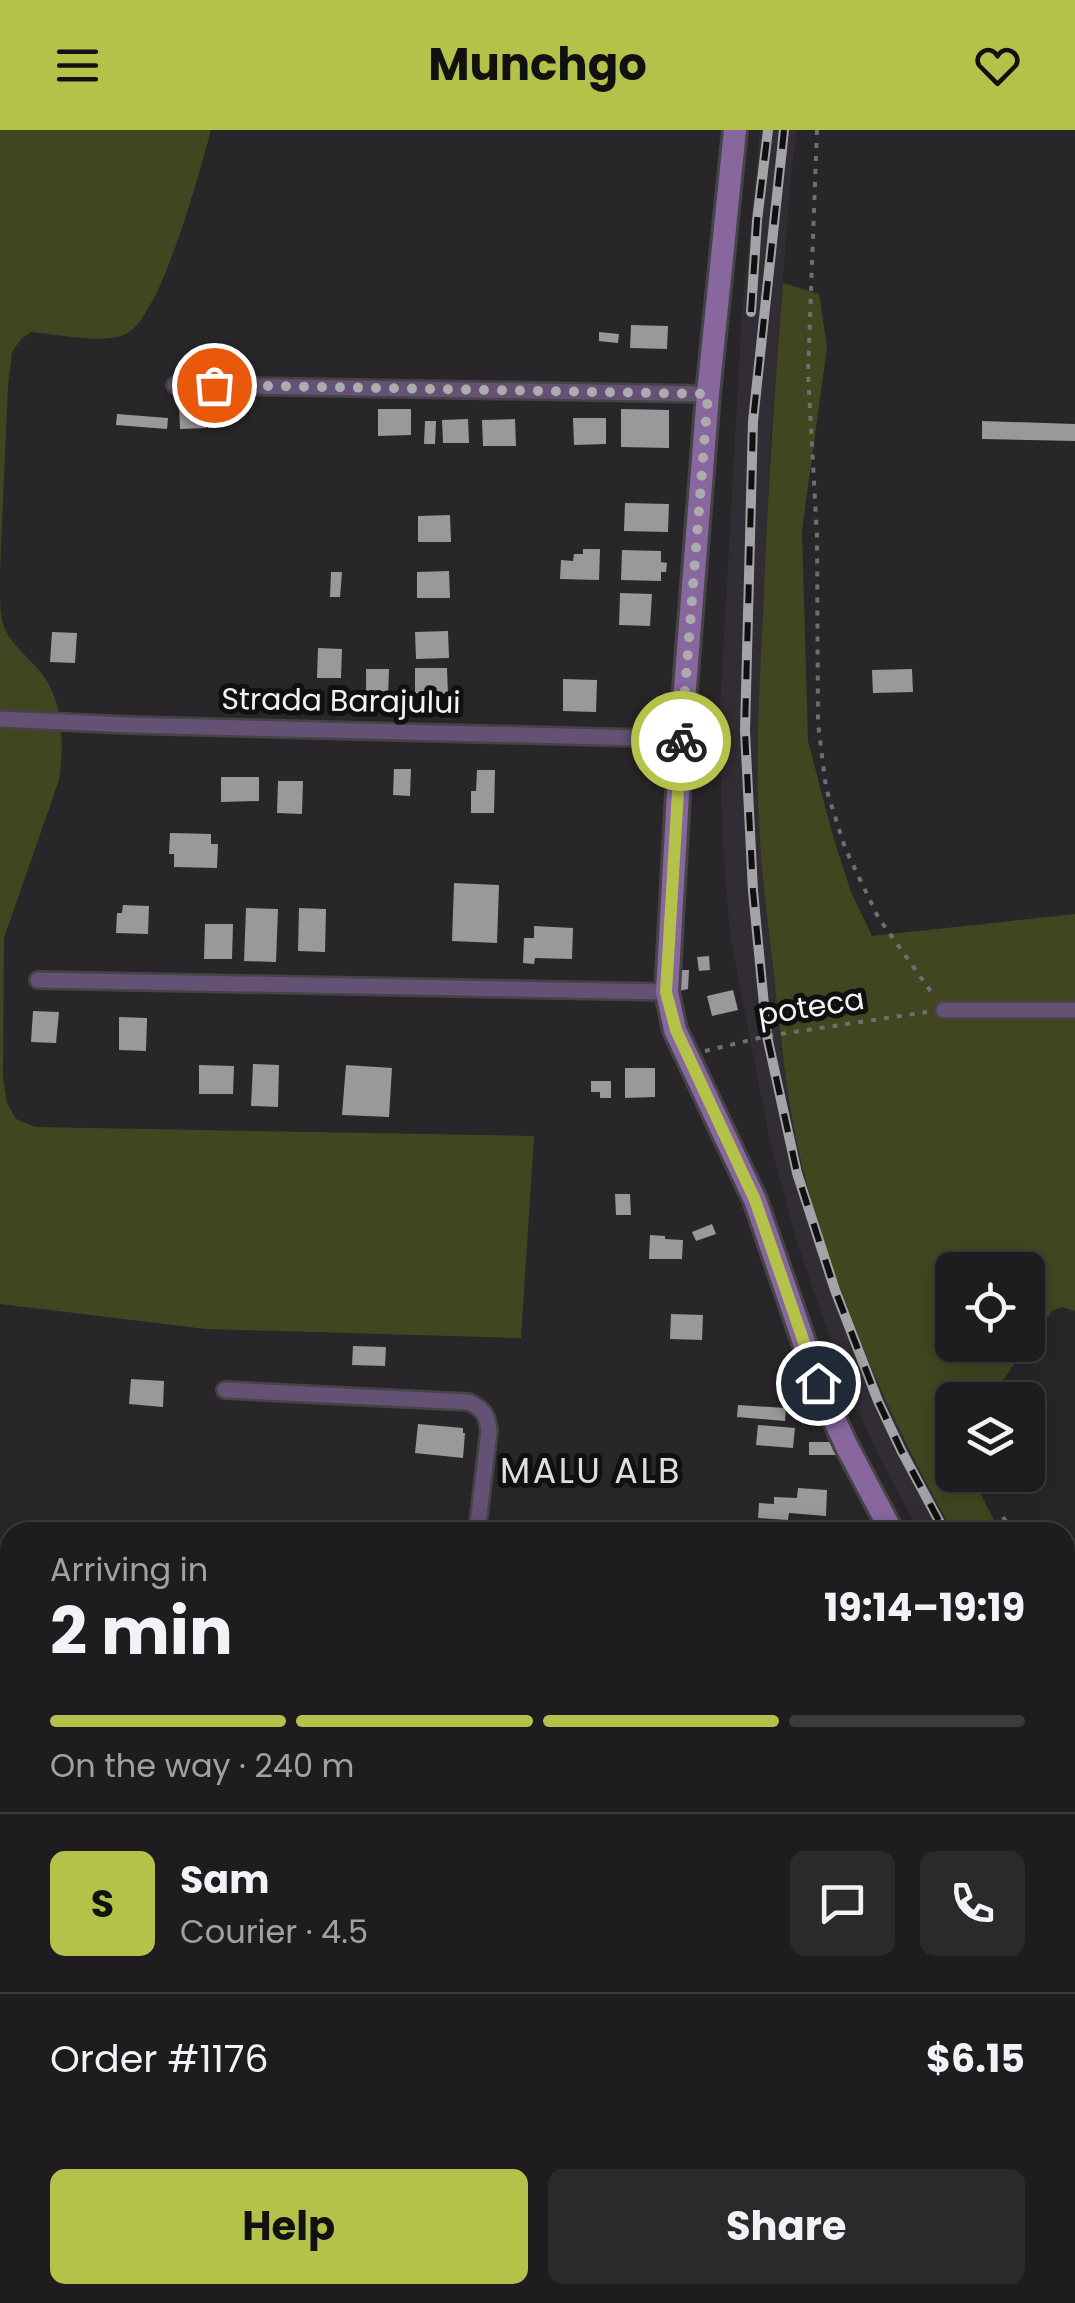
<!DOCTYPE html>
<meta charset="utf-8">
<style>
body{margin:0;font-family:Poppins,sans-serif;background:#2b292c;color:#f1f3f6;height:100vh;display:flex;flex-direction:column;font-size:38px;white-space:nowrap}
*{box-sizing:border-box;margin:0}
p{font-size:32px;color:#a1a1a4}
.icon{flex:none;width:55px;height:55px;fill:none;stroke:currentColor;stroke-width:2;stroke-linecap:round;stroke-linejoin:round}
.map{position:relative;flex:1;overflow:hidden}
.panel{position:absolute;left:0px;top:1392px;width:1075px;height:782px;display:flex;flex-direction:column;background:#1e1c1f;border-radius:30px 30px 0 0;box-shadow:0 5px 25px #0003,0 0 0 2px #3c3a3d}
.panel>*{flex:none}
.fabs{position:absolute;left:935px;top:1122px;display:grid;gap:20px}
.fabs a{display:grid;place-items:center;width:110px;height:110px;border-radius:15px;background:#1e1c1f;box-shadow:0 5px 25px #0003,0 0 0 2px #3c3a3d;font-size:50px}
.pin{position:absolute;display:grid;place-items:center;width:85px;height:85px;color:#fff;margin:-42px;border:5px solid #fff;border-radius:50%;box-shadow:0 2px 10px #0007}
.courier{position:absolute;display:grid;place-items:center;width:100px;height:100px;margin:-50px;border:8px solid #b5c249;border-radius:50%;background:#fff;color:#222;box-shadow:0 2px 12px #0007}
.summary em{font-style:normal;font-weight:700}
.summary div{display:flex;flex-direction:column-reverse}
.summary{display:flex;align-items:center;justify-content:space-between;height:170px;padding:0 50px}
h1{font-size:65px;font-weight:700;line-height:75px}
.bar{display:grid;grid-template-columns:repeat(4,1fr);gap:15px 10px;align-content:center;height:120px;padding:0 50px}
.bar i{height:12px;border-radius:8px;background:#3c3a3d}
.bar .on{background:#b5c249}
.bar p{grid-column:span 4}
.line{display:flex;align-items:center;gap:25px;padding:0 50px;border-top:2px solid #3c3a3d}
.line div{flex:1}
.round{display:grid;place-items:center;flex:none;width:105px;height:105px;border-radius:15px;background:#2b292c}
.button{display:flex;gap:20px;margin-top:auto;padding:20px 50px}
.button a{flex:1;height:115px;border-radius:15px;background:#b5c249;color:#111;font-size:40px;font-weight:700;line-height:115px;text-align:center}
.button a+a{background:#2b292c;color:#f1f3f6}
header{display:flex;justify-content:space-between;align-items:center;height:130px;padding:0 50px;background:#b5c249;color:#111;font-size:45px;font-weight:700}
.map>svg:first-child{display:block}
.built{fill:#322d35}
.green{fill:#424620;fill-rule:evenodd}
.building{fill:#9a989b}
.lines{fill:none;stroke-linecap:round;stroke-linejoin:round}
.lane-casing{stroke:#444345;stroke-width:12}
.street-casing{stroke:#444345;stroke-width:20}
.secondary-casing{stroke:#444345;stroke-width:28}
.path{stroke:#706e71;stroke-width:4;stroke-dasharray:5 8;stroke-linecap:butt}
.lane{stroke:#655173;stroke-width:8}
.street{stroke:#655173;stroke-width:15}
.secondary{stroke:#88679e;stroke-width:22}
.rail-casing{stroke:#a4a3a5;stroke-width:10}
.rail{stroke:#101011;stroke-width:6;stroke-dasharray:19;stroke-linecap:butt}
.done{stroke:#acabad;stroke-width:10;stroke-dasharray:0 18}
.route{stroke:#b5c249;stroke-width:12}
.labels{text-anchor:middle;stroke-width:10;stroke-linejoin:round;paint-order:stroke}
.street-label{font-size:30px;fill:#f3f3f4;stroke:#101011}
.quarter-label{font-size:35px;letter-spacing:2.5px;fill:#dfdde0;stroke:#101011}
</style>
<header><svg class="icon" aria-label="menu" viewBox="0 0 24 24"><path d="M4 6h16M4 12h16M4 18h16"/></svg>Munchgo<svg class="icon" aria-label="heart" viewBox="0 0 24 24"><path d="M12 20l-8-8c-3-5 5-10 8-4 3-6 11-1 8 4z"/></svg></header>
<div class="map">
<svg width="1075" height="2173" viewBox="0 0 1075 2173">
<rect width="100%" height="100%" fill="#282629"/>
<path class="built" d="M760 0H797L791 44 770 318 758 602 760 709 781 919 795 1001 806 1052 836 1146 880 1255 905 1311 953 1402H919L878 1324 852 1266 827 1200 797 1112 770 1012 730 805 723 717 719 597 742 182Z"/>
<g class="green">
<path d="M0 0H211C200 40 160 192 124 205 100 214 57 204 31 202L21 209 12 222 8 255 0 441Z"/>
<path d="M783 153 819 164 827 217 802 401 808 611 832 703 851 762 872 806 1075 784V1181L1062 1177 1052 1181 989 1270H952V1345H971L1000 1402H953C892 1293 840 1176 807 1055 789 987 781 916 774 846 769 801 763 756 760 711 755 636 759 560 763 485 767 374 774 264 783 153ZM952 1140H1028V1215H952Z"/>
<path d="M0 458C0 470 0 485 4 497 11 515 31 529 43 545 64 574 64 617 59 650L4 808 3 947 7 973 16 989 35 997 534 1006 521 1208 206 1199 0 1174Z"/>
<path d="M1065 1507 1075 1522V1596L1065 1583Z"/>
</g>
<g class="building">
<path d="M631 195 668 196 667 219 630 218Z"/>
<path d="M599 202 619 204 618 213 599 211Z"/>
<path d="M208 266H216L215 298H208Z"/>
<path d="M205 272 206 298 180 299 179 273Z"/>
<path d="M378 279H411V305L378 306Z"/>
<path d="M621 279 669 280V318L621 317Z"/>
<path d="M117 284 168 288 167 299 116 295Z"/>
<path d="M573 288H606V314L574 315Z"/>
<path d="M468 289 469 313H443L442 290Z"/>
<path d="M515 289 516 316H483L482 290Z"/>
<path d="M425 291H436L435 314H424Z"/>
<path d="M982 291 1075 294V311L982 309Z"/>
<path d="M625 373 669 374 668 402 624 401Z"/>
<path d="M450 385 451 412H418V386Z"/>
<path d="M583 419H600L599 450 560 449 561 430 573 431 574 424H583Z"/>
<path d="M622 420 661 421V432L667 433 666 442H661V451L621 450Z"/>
<path d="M449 441 450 468H417V442Z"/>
<path d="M331 442H342L340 467H330Z"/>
<path d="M620 463 652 464 650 496 619 495Z"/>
<path d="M448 501 449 528 416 529 415 502Z"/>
<path d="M52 502 77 503 75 533 50 532Z"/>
<path d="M318 518 342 519 341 548H317Z"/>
<path d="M415 538H447L448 564 415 565Z"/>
<path d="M366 539H389L388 568H366Z"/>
<path d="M912 539 913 562 873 563 872 540Z"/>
<path d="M563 549 597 550 596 582 563 581Z"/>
<path d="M394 639H411L410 666 393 665Z"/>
<path d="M477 640H495L494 683H471V661H476Z"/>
<path d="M221 647H259V671L221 672Z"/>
<path d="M278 651H303L302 684 277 683Z"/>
<path d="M170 703 211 704V714H218L217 738 174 737V724H169Z"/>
<path d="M454 753 499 755 497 813 452 811Z"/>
<path d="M123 775 149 776 148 804 116 803 117 783H122Z"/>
<path d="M246 778 278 779 276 832 244 831Z"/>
<path d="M299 778 326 779 325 822 298 821Z"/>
<path d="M205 794H233L232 829H204Z"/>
<path d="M534 796 573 798 572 829 535 828 534 834 523 833 524 808H534Z"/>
<path d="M709 826 710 840 699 841 697 827Z"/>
<path d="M676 840H689L688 859 679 861 676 851Z"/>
<path d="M733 860 738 880 712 886 707 866Z"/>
<path d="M33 881 59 882 56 913 31 912Z"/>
<path d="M119 887 147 888 146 921 119 920Z"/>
<path d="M253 934 279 935 278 977 251 976Z"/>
<path d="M199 935 234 936 233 964H199Z"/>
<path d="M346 935 392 938 389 987 342 985Z"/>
<path d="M625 938H655V967L625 968Z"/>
<path d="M591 951H611V968H600V962H591Z"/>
<path d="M615 1064H630L631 1085H616Z"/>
<path d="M712 1094 716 1104 696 1111 692 1102Z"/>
<path d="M650 1105 665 1106V1109L683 1110 682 1129H649Z"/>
<path d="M671 1184 703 1185 702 1210 670 1209Z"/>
<path d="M353 1216 386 1217 385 1236 352 1235Z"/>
<path d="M131 1249 164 1251 163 1277 129 1274Z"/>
<path d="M738 1275 786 1278 785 1291 737 1287Z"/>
<path d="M418 1294 463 1298V1303H465L463 1328 415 1323Z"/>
<path d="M758 1295 795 1298 793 1318 756 1315Z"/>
<rect x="809" y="1312" width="27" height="13"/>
<path d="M798 1358 827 1360 826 1386 789 1383 788 1390 758 1388 759 1373 774 1374V1367L797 1368Z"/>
<path d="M1065 1876 1075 1877V1905H1065Z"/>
<path d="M1065 2023 1075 2024V2048H1065Z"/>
<path d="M1070 2132 1075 2133V2158H1065V2145H1069Z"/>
<path d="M1065 2161H1075V2173H1031V2165H1065Z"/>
</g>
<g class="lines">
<defs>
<path id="lane" d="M0 1684H10"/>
<g id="street">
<path d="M175 255 708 264"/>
<path d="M0 589 128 595 681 609"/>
<path d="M38 850 667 862"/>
<path d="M944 880H1075"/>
<path d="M225 1260 469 1272C484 1279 487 1285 489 1301L477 1402"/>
<path d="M0 1481H10"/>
</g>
<g id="secondary">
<path d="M735 0 708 264 681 609 667 862 675 900 755 1070 818 1253 846 1315 892 1402"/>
<path d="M1065 1674 1075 1688"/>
</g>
</defs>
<use href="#lane" class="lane-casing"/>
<use href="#street" class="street-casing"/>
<use href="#secondary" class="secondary-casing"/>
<g class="path">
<path d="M817 0 808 242 817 407 818 593 826 658 845 718 878 787 934 866"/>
<path d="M705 921 767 906 927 882"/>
<path d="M1003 1387 1013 1402"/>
<path d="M1065 1478 1075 1493"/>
</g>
<use href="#lane" class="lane"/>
<use href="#street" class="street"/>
<use href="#secondary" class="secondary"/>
<defs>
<g id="rail">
<path d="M784 0 753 291 745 601 753 761 767 906 797 1043 835 1160 878 1271 901 1320 945 1402"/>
<path d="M751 182 757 91 768 0"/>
<path d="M1065 1597 1075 1611"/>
<path d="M1065 1621 1075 1634"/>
</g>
</defs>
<use href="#rail" class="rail-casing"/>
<use href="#rail" class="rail"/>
</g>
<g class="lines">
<path class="done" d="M214 255 708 264 681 611"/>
<path class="route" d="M681 611 666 862 676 900 755 1070 818 1253"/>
</g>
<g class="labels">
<g class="street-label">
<text transform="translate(341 571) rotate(1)" y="10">Strada Barajului</text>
<text transform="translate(811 877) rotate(-9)" y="10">poteca</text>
</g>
<g class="quarter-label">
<text x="591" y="1353">MALU ALB</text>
</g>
</g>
</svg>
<div class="fabs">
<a><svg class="icon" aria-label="locate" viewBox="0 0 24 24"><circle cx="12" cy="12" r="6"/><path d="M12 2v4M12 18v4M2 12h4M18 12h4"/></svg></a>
<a><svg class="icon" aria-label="layers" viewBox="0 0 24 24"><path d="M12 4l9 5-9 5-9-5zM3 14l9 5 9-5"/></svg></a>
</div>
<div class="pin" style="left:214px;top:255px;background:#ea580c"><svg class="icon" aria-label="bag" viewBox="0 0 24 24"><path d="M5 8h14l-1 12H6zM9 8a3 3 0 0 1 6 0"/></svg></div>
<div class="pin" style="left:818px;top:1253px;background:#1f2937"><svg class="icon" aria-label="home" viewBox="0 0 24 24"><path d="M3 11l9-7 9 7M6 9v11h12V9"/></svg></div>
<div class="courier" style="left:681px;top:611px"><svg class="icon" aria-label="bike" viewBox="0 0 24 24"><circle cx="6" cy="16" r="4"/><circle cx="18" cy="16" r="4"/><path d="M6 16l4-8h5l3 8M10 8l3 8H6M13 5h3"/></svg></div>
<section class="panel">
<div class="summary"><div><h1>2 min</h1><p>Arriving in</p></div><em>19:14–19:19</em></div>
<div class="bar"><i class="on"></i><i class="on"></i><i class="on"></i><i></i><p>On the way · 240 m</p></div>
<div class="line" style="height:180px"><b class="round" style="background:#b5c249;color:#111">S</b><div><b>Sam</b><p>Courier · 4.5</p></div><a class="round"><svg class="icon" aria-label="chat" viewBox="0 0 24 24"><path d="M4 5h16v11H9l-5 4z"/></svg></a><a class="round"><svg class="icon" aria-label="phone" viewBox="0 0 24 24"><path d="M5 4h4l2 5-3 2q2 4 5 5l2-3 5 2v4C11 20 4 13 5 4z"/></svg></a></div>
<div class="line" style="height:130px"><div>Order #1176</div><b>$6.15</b></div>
<div class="button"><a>Help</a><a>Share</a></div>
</section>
</div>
